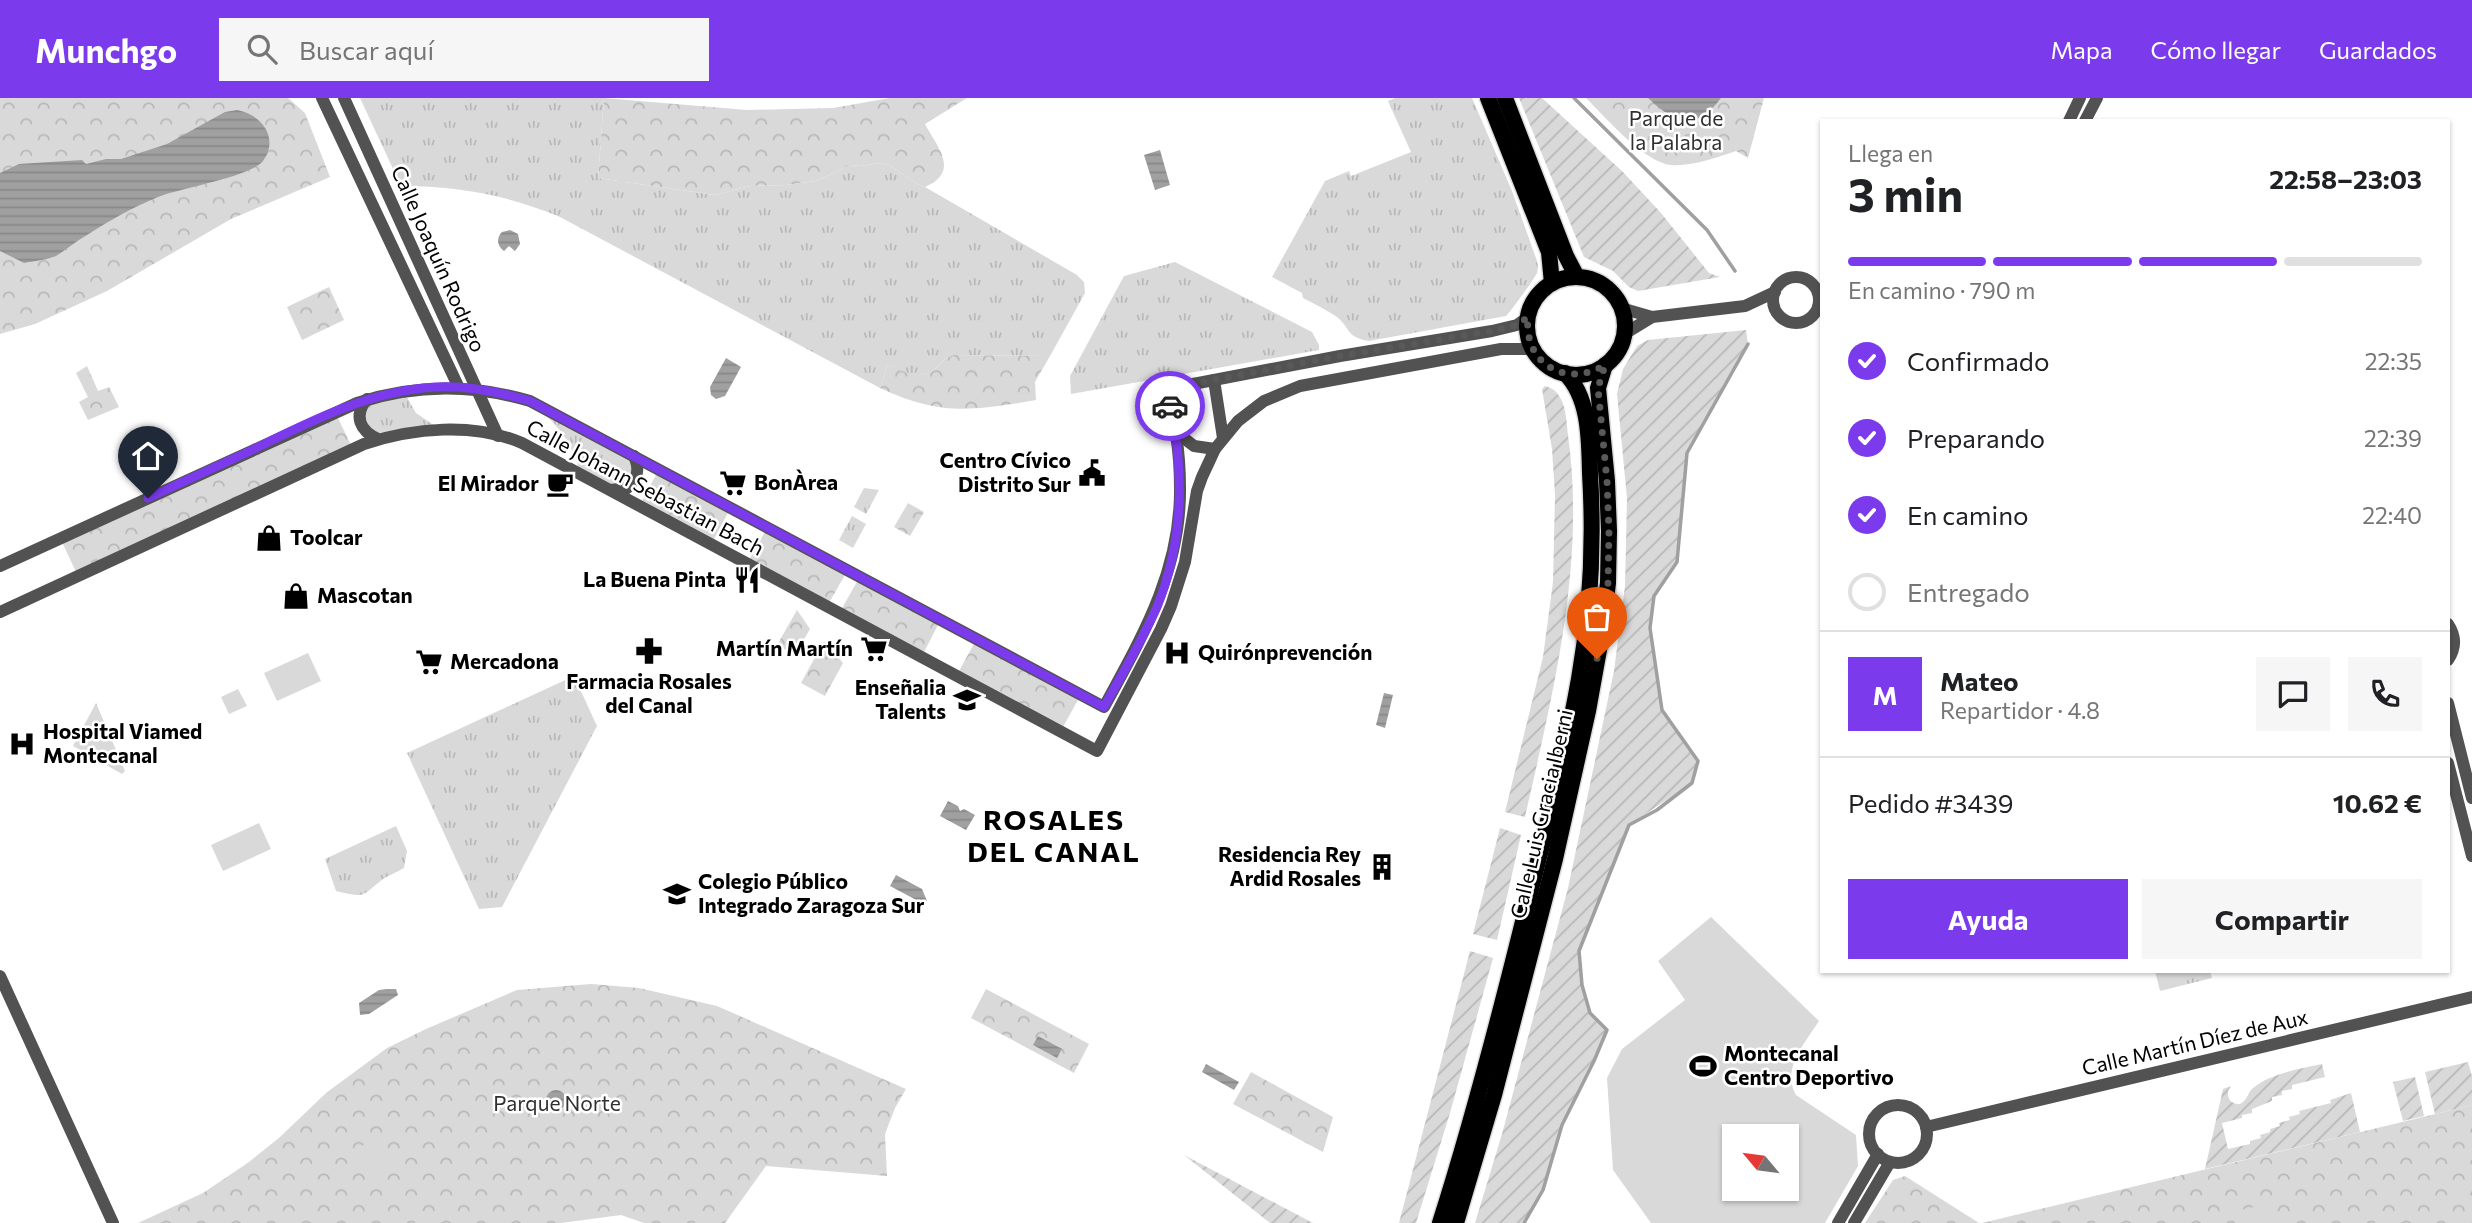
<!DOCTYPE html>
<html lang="es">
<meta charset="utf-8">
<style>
body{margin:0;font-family:Commissioner,sans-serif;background:#f6f6f6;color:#202124;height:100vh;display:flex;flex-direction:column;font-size:26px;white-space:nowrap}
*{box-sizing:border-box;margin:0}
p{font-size:23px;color:#757577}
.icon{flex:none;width:38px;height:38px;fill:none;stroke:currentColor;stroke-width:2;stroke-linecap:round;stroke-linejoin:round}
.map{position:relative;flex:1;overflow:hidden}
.side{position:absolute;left:1820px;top:21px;width:630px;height:854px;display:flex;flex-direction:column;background:#fff;border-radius:0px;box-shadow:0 2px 5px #0004}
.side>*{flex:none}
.needle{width:46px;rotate:299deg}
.fabs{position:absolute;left:1722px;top:1026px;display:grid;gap:14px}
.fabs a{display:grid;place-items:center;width:77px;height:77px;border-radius:0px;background:#fff;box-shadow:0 2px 5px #0004;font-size:35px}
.pin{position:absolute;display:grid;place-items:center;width:60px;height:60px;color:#fff;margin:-72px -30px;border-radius:50% 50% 50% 0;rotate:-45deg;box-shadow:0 0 7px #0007}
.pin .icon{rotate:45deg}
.courier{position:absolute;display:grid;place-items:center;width:70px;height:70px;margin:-35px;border:5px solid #7c3aed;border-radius:50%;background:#fff;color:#222;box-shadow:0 2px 9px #0007}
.overview em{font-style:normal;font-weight:700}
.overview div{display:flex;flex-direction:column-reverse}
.overview{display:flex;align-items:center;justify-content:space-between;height:119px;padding:0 28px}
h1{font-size:46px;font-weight:700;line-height:52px}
.bar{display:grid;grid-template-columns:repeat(4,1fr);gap:10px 7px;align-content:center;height:84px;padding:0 28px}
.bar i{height:9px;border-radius:5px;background:#e0e0e0}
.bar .selected{background:#7c3aed}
.bar p{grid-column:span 4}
.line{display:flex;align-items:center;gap:18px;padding:0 28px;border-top:2px solid #e0e0e0}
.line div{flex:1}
.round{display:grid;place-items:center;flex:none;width:74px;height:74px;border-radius:0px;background:#f6f6f6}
ol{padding:0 28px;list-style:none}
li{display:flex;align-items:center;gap:21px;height:77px}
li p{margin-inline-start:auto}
li .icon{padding:7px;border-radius:50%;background:#7c3aed;color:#fff;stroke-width:4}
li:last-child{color:#757577}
li i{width:38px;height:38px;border:4px solid #e0e0e0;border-radius:50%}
.primary-button{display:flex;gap:14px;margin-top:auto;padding:14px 28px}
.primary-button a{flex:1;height:80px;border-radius:0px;background:#7c3aed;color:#fff;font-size:28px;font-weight:700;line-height:80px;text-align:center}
.primary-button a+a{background:#f6f6f6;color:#202124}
header{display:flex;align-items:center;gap:42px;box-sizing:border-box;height:98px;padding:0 35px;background:#7c3aed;color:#fff}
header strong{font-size:33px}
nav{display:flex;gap:38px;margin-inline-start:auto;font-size:24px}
.search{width:490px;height:63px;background:#f6f6f6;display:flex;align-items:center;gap:18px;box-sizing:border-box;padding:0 24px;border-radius:0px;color:#757577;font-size:26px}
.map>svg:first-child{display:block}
.grass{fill:url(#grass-tufts)}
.park{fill:url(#park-crowns)}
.garden{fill:url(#garden-furrows)}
.pitch{fill:#d9d9d9;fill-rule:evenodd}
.water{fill:url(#water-rules)}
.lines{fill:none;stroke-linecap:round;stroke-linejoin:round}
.stream{stroke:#a0a0a0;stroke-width:3.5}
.major-casing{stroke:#dbdbdb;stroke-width:19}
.minor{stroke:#525252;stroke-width:12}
.major{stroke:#000;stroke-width:16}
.done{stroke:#595959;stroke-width:7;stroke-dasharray:0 12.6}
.route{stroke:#7c3aed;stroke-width:9}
.labels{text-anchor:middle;stroke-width:5;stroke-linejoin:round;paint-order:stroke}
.park-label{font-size:21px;fill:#303030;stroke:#fff}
.street-label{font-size:21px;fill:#000;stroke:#fff}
.poi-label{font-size:21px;font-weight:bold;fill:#000;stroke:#fff;text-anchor:start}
.district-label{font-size:28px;font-weight:bold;letter-spacing:2px;fill:#000;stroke:#fff}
</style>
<header>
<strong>Munchgo</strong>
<div class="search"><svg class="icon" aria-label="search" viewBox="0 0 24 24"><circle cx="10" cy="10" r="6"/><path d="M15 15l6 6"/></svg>Buscar aquí</div>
<nav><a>Mapa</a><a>Cómo llegar</a><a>Guardados</a></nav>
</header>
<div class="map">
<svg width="2472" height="1125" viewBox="0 0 2472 1125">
<defs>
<pattern id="grass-tufts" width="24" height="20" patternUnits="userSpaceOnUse" patternTransform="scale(1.75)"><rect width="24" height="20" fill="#d9d9d9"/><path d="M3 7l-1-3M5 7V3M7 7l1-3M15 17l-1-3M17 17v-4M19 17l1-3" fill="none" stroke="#b8b8b8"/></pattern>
<pattern id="park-crowns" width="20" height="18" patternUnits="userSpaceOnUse" patternTransform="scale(1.75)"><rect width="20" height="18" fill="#d9d9d9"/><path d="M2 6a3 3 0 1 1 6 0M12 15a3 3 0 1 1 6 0" fill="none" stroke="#b8b8b8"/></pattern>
<pattern id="garden-furrows" width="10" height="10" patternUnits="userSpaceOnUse" patternTransform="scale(1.75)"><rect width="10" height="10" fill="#d9d9d9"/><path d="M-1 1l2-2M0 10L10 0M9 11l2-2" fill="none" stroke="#b8b8b8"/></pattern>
<pattern id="water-rules" width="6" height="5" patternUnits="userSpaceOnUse" patternTransform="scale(1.75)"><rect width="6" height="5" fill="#a0a0a0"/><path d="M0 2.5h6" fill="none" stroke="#888"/></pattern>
</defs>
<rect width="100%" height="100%" fill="#fff"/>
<g class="grass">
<path d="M360 0H604L598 80 715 97 750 88 786 87 816 83 850 67 860 68 881 65 889 67 917 86 925 89 1077 177 1084 184 1085 195 1050 258 954 257C946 259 942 264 936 270 921 284 903 274 887 267L880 290 560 119C508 97 457 88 401 88Z"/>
<path d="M1395 0H1472L1512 93 1537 163C1538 168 1538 170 1537 175 1535 180 1509 216 1506 218L1369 243C1344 239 1351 228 1334 217 1325 211 1314 206 1303 200L1302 195 1272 179 1325 83 1349 73 1351 78 1411 54 1388 3Z"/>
<path d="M1175 164 1312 234 1319 247V252L1071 296 1070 278 1124 178Z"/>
<path d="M405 296 416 315 435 328 382 336 367 331 363 315 367 307Z"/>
<path d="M542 314 629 361 633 370 631 380 616 390 580 373C572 348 562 331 542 314Z"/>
<path d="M864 390 879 392 866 416 854 409Z"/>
<path d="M852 418 866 426 853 450 839 442Z"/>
<path d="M574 578 597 628 502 809 479 811 407 655Z"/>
<path d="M96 605 125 673 122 676 73 648Z"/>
<path d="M396 728 407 753 404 770C398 774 389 777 383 781 360 799 367 800 336 793L325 761Z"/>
<path d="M2155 873H2210L2212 880 2160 893Z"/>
</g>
<g class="park">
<path d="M0 0H288L305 15 330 79 231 121 107 193 35 226 0 236Z"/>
<path d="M604 0 747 12 833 10 890 0H967L925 26C937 49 961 73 925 89L917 86 889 67 881 65 860 68 850 67 816 83 786 87 750 88 715 97 598 80Z"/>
<path d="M1586 0H1764L1748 60 1736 53C1718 59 1690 69 1671 67 1645 65 1605 19 1586 0Z"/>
<path d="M329 189 344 222 302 242 287 209Z"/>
<path d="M954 257 1050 258 1035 284 1036 302C974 313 939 318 880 290L887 267C903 273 921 284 936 270 942 264 946 259 954 257Z"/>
<path d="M87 268 98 293 109 289 119 309 88 322 79 304 88 299 76 275Z"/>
<path d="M337 318 351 347 76 474 62 444Z"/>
<path d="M657 375 729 413 713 443 641 405Z"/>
<path d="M908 405 924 414 910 438 894 429Z"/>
<path d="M766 432 846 475 829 505 749 462Z"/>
<path d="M858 482 939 525 923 556 841 512Z"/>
<path d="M797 512 810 531 795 557 777 547Z"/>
<path d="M824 543 843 565 825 598 801 585Z"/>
<path d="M975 544 1079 600 1063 629 959 573Z"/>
<path d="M238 591 247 608 229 616 221 599Z"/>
<path d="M591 886 639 890 717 908 906 991 895 1010 885 1036 887 1078 766 1068 725 1125H644L621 1117 561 1125H138L203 1095 249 1064 280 1039 326 995 387 950 426 931 517 892Z"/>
<path d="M986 891 1089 946 1074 975 971 920Z"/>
<path d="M1251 974 1333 1019 1323 1054 1233 1006Z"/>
<path d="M2472 1007V1125H1982L2456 1011Z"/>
<path d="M1905 1078 1979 1125H1865L1893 1082Z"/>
</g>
<g class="garden">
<path d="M1519 0H1542L1623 74 1661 115 1709 175 1720 179 1638 193 1629 189 1613 173 1584 159Z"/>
<path d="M1746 232 1748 246 1687 355 1677 464 1654 497 1650 530 1662 611 1698 663 1692 685 1629 727 1579 853 1582 887 1590 915 1607 932 1594 963 1562 1027 1543 1092 1524 1125H1475L1502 1036 1568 790 1614 573 1625 488 1627 400 1617 296 1623 271 1637 248 1648 242Z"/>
<path d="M1545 288C1566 293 1566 319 1568 337 1586 466 1553 595 1525 719L1505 714 1543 559 1553 484 1555 397 1552 351 1542 291Z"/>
<path d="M1500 730 1521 737 1497 842 1473 836Z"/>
<path d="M1470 853 1493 860 1450 1015 1416 1125H1399Z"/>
<path d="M2468 964 2472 978V1007L2435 1016 2425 974Z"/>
<path d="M2322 966 2325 979 2292 987V991L2282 993V997L2272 999V1003L2252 1011V1015L2242 1017V1020L2222 1025 2228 1051 2250 1046V1043L2261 1040 2260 1037 2270 1034V1031L2280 1028 2279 1025 2290 1022 2289 1019 2300 1016 2299 1013 2331 1005 2330 1002 2351 995 2360 1034 2205 1071 2223 991 2231 988 2228 993C2227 1002 2232 1006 2240 1006 2248 1002 2247 995 2253 990 2271 975 2300 971 2322 966Z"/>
<path d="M2415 979 2424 1018 2403 1023 2393 984Z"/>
<path d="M1184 1057 1313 1125H1270Z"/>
</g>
<g class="pitch">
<path d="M308 555 321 583 277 603 264 575Z"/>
<path d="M259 725 271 751 223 773 211 747Z"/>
<path d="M1711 819 1819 923C1805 945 1781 971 1796 997L1856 1037 1858 1068 1825 1125H1651L1613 1072 1607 980 1622 951 1685 902 1658 863ZM1734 1038H1787V1090H1734Z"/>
<circle cx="372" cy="1059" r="15"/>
<path d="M2270 1105 2275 1125H2235L2233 1114Z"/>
</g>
<g class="water">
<path d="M1648 0H1721C1696 33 1676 27 1648 0Z"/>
<path d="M237 12C261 16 280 40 263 63 250 79 181 90 158 99 133 109 109 123 87 137 76 143 66 152 56 158 46 162 34 163 24 165L0 153V75L19 66 82 62 86 66 106 61H121L167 46 225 14Z"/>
<path d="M1160 52 1170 87 1155 92 1144 57Z"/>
<path d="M510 132 518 136 520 146 515 153 509 148 504 153C497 148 496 140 502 134Z"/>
<path d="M726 260 741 269 725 298 716 301 711 297 710 289Z"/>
<path d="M1384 595 1393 597 1385 630 1376 627Z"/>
<path d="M948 703 958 708 960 713 964 711 975 717 966 732 940 718Z"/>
<path d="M896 777 922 791 927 803 920 804 890 788Z"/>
<path d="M386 891H396L398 897 369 916 360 917 359 905 379 892Z"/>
<path d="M1038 938 1062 951 1057 960 1033 947Z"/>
<path d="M1206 966 1239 984 1234 992 1202 974Z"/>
<circle cx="556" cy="1002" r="10"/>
</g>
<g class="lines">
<g class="stream">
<path d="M1574 0 1707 132 1735 173"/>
<path d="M1524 1125 1543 1092 1562 1027 1594 963 1607 932 1590 915 1582 887 1579 853 1629 727 1657 712 1692 685 1698 663 1662 612 1650 530 1654 498 1677 464 1687 355 1748 246"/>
</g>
<defs>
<g id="major">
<path d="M1488 0 1549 154 1552 185"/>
<path d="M1505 0 1566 158 1577 179"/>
<circle cx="1576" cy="228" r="49"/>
<path d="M1440 1125C1476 1012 1505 898 1533 783 1550 716 1567 649 1579 581 1591 513 1594 444 1590 375 1589 342 1590 300 1565 275"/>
<path d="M1456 1125 1494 997 1555 761 1588 613 1602 535 1608 485 1609 433 1607 383 1598 290 1605 267"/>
</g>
</defs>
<use href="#major" class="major-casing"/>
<g class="minor">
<path d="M322 0 459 290"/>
<path d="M344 0 498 338"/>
<path d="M2069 23 2080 0"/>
<path d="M2085 23 2097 0"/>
<circle cx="1796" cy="202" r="23"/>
<path d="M1621 210 1652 219"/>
<path d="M1624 236 1652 219 1745 208 1775 194"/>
<path d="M1214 282 1223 340"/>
<path d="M367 301C353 318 360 333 378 341"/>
<path d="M1176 334 1194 348 1215 351"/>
<path d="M611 392 627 390C638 381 640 371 634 358"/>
<path d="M0 468 357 305C415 286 472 286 530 303L1104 609C1142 539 1181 473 1180 390 1180 372 1179 355 1176 337 1174 320 1168 307 1172 290L1340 258 1492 233 1517 227 1528 219"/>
<path d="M0 514 364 346C413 330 473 324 522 345L1097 653 1161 531 1171 508 1185 464 1197 393 1202 379 1215 351 1238 323 1264 303 1300 288 1501 251H1533"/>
<path d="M2448 526C2456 538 2456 550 2448 562"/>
<path d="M2448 605 2472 700"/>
<path d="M2448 665 2472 758"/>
<path d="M0 878 113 1125"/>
<circle cx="1898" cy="1036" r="29"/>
<path d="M1926 1029 2472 899"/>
<path d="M1838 1125 1878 1056"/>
<path d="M1854 1125 1890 1064"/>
</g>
<use href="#major" class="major"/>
</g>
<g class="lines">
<path class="done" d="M1170 308 1172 290 1340 258 1492 233 1517 227 1528 219C1523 265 1566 291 1605 267L1598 290 1607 383 1609 433 1608 485 1597 561"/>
<path class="route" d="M148 400C182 384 216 369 250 353 309 324 368 293 435 289 467 287 500 294 530 303L1104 609C1122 576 1142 543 1157 509 1183 445 1185 375 1170 308"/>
</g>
<defs>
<symbol id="civic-bare" viewBox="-9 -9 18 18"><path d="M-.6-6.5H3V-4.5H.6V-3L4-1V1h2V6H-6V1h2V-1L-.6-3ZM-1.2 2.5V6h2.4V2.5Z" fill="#000" stroke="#fff" stroke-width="2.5" paint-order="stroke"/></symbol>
<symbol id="supermarket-bare" viewBox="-9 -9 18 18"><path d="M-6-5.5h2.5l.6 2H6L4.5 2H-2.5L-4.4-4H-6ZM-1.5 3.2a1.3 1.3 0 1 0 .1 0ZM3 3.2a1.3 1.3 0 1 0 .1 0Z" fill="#000" stroke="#fff" stroke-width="2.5" paint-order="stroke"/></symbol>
<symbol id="cafe-bare" viewBox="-9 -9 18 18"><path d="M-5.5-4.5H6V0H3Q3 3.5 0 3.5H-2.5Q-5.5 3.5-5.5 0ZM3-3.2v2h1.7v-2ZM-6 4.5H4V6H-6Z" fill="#000" stroke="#fff" stroke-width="2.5" paint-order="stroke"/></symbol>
<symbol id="shop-bare" viewBox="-9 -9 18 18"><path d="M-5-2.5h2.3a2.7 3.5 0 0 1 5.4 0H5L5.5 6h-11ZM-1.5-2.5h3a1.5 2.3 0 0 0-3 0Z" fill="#000" stroke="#fff" stroke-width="2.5" paint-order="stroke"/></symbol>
<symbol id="restaurant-bare" viewBox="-9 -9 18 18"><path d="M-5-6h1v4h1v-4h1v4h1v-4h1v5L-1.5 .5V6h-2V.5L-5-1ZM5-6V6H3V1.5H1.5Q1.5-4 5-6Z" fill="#000" stroke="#fff" stroke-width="2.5" paint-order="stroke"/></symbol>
<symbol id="pharmacy-bare" viewBox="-9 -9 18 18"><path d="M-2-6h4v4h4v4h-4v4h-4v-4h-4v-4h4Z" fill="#000" stroke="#fff" stroke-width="2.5" paint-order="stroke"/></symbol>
<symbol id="hospital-bare" viewBox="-9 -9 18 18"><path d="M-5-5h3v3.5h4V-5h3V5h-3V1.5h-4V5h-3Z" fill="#000" stroke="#fff" stroke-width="2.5" paint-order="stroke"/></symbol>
<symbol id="school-bare" viewBox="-9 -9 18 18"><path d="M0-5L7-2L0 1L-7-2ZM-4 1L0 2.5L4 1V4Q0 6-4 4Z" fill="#000" stroke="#fff" stroke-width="2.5" paint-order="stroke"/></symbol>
<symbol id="building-bare" viewBox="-9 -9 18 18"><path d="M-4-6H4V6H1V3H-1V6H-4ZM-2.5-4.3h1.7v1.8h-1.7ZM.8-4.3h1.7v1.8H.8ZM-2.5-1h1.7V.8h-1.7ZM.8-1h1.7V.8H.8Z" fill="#000" stroke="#fff" stroke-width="2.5" paint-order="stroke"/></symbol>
<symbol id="stadium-bare" viewBox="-9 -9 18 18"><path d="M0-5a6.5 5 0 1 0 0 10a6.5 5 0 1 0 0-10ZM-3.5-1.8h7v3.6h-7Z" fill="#000" stroke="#fff" stroke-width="2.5" paint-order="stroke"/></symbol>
</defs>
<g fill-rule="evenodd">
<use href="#civic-bare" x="1073" y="356" width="38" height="38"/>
<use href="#supermarket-bare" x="714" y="366" width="38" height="38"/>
<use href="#cafe-bare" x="541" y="367" width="38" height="38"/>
<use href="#shop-bare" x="250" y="421" width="38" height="38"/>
<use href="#restaurant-bare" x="728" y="463" width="38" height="38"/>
<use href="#shop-bare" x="277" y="479" width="38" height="38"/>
<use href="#supermarket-bare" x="855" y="532" width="38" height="38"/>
<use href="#pharmacy-bare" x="630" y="534" width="38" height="38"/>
<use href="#hospital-bare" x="1158" y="536" width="38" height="38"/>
<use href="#supermarket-bare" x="410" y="545" width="38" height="38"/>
<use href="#school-bare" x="948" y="583" width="38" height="38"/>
<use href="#hospital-bare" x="3" y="627" width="38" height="38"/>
<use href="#building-bare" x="1363" y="750" width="38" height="38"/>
<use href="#school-bare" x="658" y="777" width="38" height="38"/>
<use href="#stadium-bare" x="1684" y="949" width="38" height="38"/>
</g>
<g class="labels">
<g class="park-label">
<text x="1676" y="28">Parque de<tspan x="1676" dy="24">la Palabra</tspan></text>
<text x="557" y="1013">Parque Norte</text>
</g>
<g class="street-label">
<text transform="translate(438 161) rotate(66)" y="7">Calle Joaquín Rodrigo</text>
<text transform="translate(645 390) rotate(28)" y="7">Calle Johann Sebastian Bach</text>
<text transform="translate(1542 716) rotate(-77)" y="7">Calle Luis Gracia Iberni</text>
<text transform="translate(2195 945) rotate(-13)" y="7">Calle Martín Díez de Aux</text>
</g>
<g class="poi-label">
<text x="1071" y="370" text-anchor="end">Centro Cívico<tspan x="1071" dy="24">Distrito Sur</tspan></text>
<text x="754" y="392">BonÀrea</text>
<text x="539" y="393" text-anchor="end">El Mirador</text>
<text x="290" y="447">Toolcar</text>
<text x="726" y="489" text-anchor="end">La Buena Pinta</text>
<text x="317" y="505">Mascotan</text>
<text x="853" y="558" text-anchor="end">Martín Martín</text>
<text x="1198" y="562">Quirónprevención</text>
<text x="450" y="571">Mercadona</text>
<text x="649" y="591" text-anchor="middle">Farmacia Rosales<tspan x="649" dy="24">del Canal</tspan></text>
<text x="946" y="597" text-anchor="end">Enseñalia<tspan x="946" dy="24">Talents</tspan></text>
<text x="43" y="641">Hospital Viamed<tspan x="43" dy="24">Montecanal</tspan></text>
<text x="1361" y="764" text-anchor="end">Residencia Rey<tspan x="1361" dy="24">Ardid Rosales</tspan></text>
<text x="698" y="791">Colegio Público<tspan x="698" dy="24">Integrado Zaragoza Sur</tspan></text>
<text x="1724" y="963">Montecanal<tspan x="1724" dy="24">Centro Deportivo</tspan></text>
</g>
<g class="district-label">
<text x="1054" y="732">ROSALES<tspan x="1054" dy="32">DEL CANAL</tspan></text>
</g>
</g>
</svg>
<div class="fabs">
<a><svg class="needle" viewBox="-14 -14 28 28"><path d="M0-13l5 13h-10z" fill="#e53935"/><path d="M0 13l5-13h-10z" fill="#757577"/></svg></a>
</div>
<div class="pin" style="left:1597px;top:561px;background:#ea580c"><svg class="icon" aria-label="bag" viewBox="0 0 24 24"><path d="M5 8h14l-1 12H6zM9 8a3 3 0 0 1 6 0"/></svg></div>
<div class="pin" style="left:148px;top:400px;background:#1f2937"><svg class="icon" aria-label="home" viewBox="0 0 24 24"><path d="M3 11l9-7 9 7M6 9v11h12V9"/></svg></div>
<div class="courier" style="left:1170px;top:308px"><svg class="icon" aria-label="car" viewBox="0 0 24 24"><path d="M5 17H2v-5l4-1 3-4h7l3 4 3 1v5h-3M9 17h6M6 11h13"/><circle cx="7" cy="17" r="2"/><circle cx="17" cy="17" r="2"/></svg></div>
<section class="side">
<div class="overview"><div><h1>3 min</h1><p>Llega en</p></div><em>22:58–23:03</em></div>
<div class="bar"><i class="selected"></i><i class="selected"></i><i class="selected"></i><i></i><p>En camino · 790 m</p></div>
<ol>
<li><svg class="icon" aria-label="check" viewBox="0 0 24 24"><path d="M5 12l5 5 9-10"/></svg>Confirmado<p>22:35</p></li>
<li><svg class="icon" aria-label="check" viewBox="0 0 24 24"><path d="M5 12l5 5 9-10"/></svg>Preparando<p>22:39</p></li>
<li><svg class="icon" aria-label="check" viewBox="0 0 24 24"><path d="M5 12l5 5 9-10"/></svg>En camino<p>22:40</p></li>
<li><i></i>Entregado</li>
</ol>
<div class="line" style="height:126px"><b class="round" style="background:#7c3aed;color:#fff">M</b><div><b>Mateo</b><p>Repartidor · 4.8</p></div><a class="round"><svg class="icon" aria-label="chat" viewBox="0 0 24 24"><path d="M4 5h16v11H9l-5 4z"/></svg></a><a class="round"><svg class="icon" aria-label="phone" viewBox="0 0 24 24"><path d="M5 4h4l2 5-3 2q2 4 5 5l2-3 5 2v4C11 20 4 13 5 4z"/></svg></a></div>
<div class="line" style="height:91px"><div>Pedido #3439</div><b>10.62 €</b></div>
<div class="primary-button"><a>Ayuda</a><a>Compartir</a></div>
</section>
</div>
